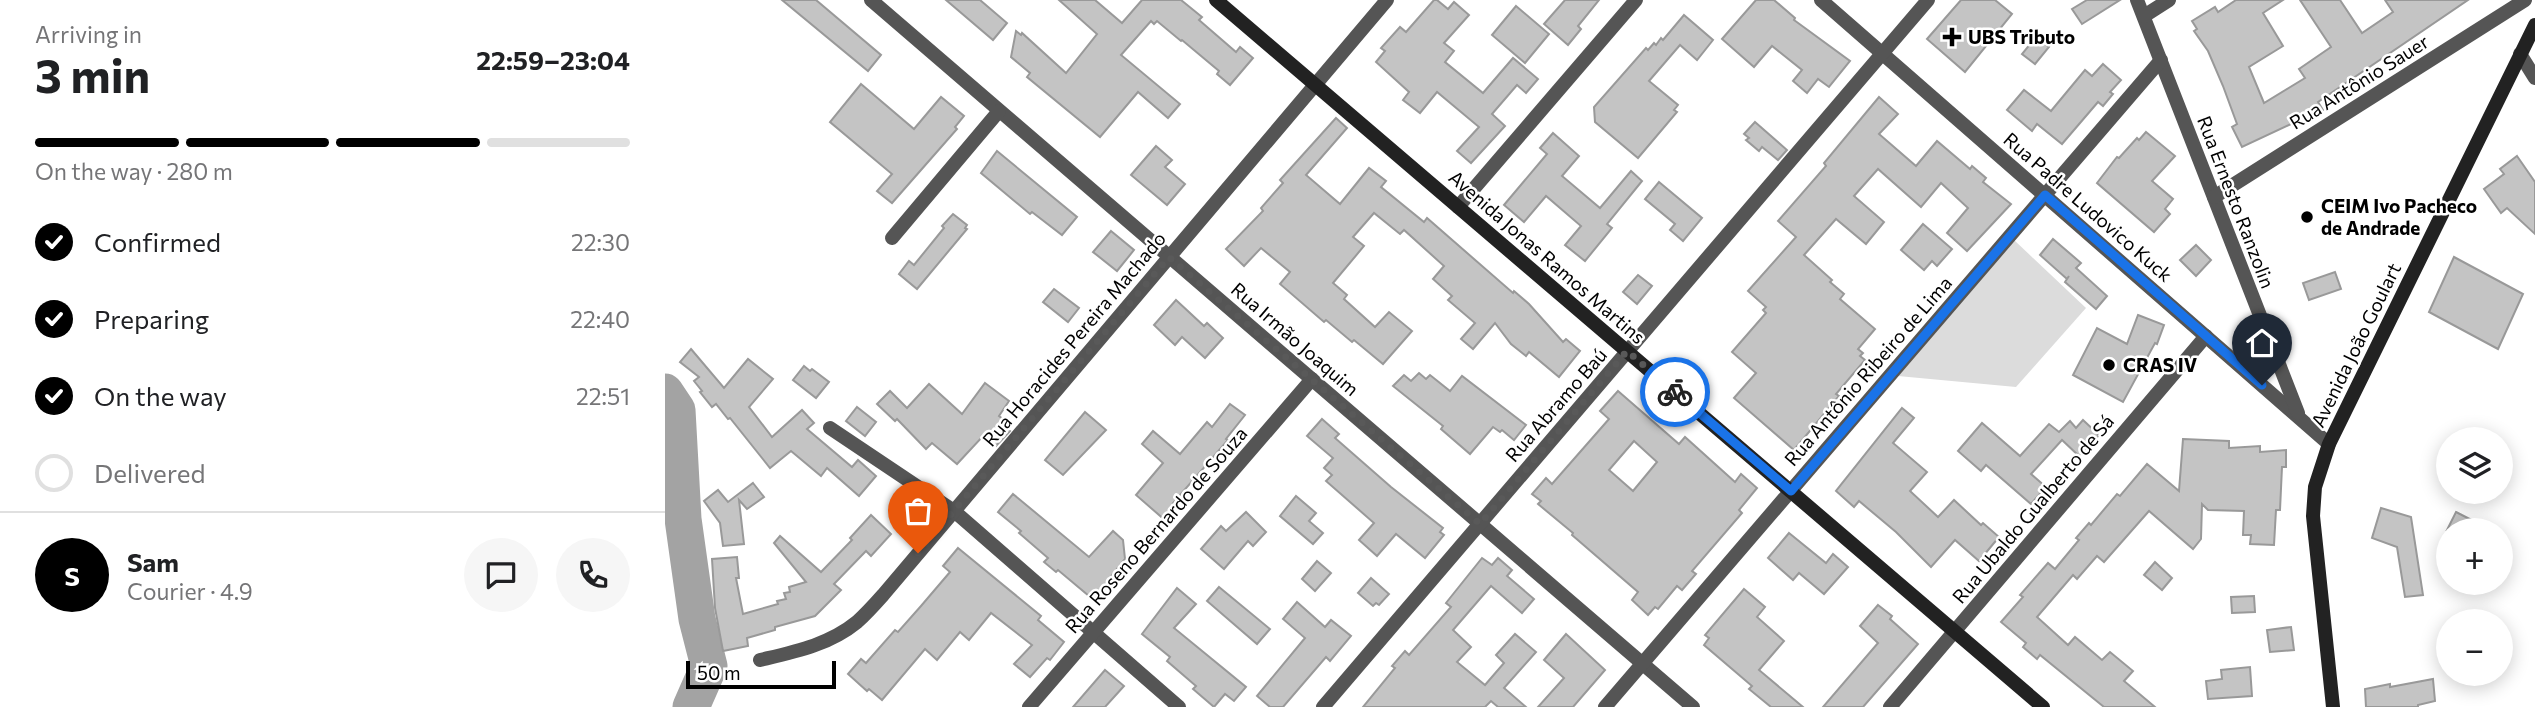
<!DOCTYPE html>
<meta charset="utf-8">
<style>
body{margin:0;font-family:Commissioner,sans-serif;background:#f6f6f6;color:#202124;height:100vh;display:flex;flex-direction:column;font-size:26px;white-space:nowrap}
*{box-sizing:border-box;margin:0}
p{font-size:23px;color:#757577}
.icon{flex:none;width:38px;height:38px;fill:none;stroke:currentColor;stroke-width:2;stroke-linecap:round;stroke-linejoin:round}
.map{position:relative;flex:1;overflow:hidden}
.drawer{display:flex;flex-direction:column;background:#fff;width:665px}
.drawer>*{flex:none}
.controls{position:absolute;left:1771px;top:427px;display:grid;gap:14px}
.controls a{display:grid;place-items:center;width:77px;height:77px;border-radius:50%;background:#fff;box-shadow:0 4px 18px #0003;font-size:35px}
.scale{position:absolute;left:21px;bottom:18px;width:150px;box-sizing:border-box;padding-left:7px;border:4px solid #000;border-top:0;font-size:19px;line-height:24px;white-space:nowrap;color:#000;-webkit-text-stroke:5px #fff;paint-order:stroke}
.pin{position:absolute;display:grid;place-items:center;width:60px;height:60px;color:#fff;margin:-72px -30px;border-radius:50% 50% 50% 0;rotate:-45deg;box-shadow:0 0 7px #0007}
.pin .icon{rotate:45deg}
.courier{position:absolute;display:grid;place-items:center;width:70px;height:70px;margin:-35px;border:5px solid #1a73e8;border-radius:50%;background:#fff;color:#222;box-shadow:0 2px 9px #0007}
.head em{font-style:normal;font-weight:700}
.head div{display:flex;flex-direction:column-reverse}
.head{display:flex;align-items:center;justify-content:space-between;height:119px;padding:0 35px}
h1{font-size:46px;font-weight:700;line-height:52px}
.bar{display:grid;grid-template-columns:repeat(4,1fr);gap:10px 7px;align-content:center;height:84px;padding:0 35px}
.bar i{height:9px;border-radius:5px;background:#e0e0e0}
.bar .active{background:#000}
.bar p{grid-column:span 4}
.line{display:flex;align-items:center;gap:18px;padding:0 35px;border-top:2px solid #e0e0e0}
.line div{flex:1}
.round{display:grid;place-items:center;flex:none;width:74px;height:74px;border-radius:37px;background:#f6f6f6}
ol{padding:0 35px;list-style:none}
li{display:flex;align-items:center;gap:21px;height:77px}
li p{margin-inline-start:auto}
li .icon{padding:7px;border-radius:50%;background:#000;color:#fff;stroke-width:4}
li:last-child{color:#757577}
li i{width:38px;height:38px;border:4px solid #e0e0e0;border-radius:50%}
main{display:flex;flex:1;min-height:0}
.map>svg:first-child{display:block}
.green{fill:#dcdcdc}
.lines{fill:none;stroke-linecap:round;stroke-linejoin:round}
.river{stroke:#a3a3a3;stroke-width:37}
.building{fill:#c4c4c4;stroke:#999;stroke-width:2;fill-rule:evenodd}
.minor{stroke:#555;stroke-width:14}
.secondary{stroke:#222;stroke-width:14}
.done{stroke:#595959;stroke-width:7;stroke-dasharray:0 12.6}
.route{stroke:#1a73e8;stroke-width:9}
.poi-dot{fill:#000;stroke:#fff;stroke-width:2.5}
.labels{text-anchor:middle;stroke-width:5;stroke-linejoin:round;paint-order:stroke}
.poi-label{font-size:19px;font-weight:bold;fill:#000;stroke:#fff;text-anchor:start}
.street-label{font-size:19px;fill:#000;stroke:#fff}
</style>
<main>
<section class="drawer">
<div class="head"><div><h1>3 min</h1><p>Arriving in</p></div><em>22:59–23:04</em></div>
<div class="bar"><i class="active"></i><i class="active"></i><i class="active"></i><i></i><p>On the way · 280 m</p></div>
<ol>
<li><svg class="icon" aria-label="check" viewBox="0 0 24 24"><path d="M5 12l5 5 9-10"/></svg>Confirmed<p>22:30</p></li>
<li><svg class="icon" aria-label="check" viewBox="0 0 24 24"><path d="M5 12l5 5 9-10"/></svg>Preparing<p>22:40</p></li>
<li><svg class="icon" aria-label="check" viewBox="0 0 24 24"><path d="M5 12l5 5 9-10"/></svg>On the way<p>22:51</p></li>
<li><i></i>Delivered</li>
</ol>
<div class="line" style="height:126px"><b class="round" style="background:#000;color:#fff">S</b><div><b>Sam</b><p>Courier · 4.9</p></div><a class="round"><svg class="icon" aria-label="chat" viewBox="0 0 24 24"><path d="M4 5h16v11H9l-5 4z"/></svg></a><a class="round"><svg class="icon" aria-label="phone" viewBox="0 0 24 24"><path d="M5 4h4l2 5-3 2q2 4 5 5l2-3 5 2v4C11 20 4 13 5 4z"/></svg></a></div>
</section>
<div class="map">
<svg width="1870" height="707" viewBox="0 0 1870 707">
<rect width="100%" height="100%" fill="#fff"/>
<path class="green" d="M1349 240 1421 308 1351 387 1233 376Z"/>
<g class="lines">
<path class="river" d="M0 392 12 410 18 519 32 619 44 666 26 707"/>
</g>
<g class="building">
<path d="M117 0H151L216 55 203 71Z"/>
<path d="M281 0H315L342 23 328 40Z"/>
<path d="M394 0H430L457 23 477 0H516L537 17 534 20 571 52 575 47 588 58 565 85 552 74 554 71 517 40 516 41 492 21 489 24 486 21 456 55 515 104 503 118 473 92 435 137 362 77 365 73 346 57 351 31 356 35 357 33 401 73 432 34Z"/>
<path d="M769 0H772L783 9 789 2 804 15 779 43 789 51 780 62 818 93 848 58 873 79 861 93 852 85 827 114 840 126 806 163 792 151 814 127 772 92 755 113 738 100 744 92 711 62 720 51 716 48 735 27 741 32Z"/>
<path d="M900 0H934L913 26 916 29 903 45 879 24Z"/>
<path d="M1091 0H1109L1130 18 1129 20 1185 61 1164 87 1153 79 1142 93 1128 81 1137 70 1107 46 1089 67 1057 39Z"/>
<path d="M1296 0H1330L1347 14 1300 72 1262 39Z"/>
<path d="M1422 0H1455L1417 24 1407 9Z"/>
<path d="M1571 0H1618L1598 13 1618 46 1584 67 1599 103 1640 78 1634 69 1666 47 1635 0H1675L1697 33 1728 12 1720 0H1803L1653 102 1658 110 1644 118 1643 116 1577 147 1567 127 1572 124 1558 86 1543 51 1529 31 1532 29 1527 21 1550 7 1553 12Z"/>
<path d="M851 6 884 34 860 63 827 35Z"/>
<path d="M1019 15 1048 40 1032 60 1015 45 984 81 1013 105 1009 110 1012 112 973 158 930 122 929 107 981 48 983 50 989 43 991 45 996 38 998 40Z"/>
<path d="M1371 37 1384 47 1370 64 1357 54Z"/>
<path d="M1438 64 1456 80 1445 92 1448 94 1438 106 1433 102 1397 144 1372 124 1367 131 1342 110 1359 90 1386 111 1420 70 1427 76Z"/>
<path d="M196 84 249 129 276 97 299 116 290 127 292 129 227 203 212 191 227 174 165 122Z"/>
<path d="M1214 97 1233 114 1214 134 1251 166 1272 141 1305 169 1307 166 1321 178 1318 182 1346 204 1302 251 1282 233 1303 208 1276 183 1256 207 1213 169 1189 196 1219 222 1201 244 1171 219 1139 255 1167 280 1165 282 1179 294 1175 299 1210 329 1193 349 1198 353 1195 356 1200 360 1171 394 1174 396 1129 450 1069 398 1091 373 1067 352 1101 313 1098 310 1101 307 1083 291 1131 237 1113 221 1161 166 1159 163Z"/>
<path d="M671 118 682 128 641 175 675 204 704 168 721 181 716 187 759 222 762 218 848 293 849 291 864 304 898 342 901 339 915 351 894 377 864 352 861 356 846 344 830 323 808 349 796 339 810 323 783 300 787 296 768 279 779 266 739 230 735 234 709 213 688 237 699 246 668 283 682 295 679 299 710 327 724 312 747 331 718 364 689 340 687 342 661 320 659 322 615 284 625 272 596 248 579 266 561 249 598 211 596 208 618 183 615 180Z"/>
<path d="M1090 122 1122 150 1113 160 1097 147 1094 151 1081 140 1084 138 1079 134Z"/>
<path d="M1481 132 1510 156 1487 181 1508 199 1500 209 1505 214 1489 232 1432 183 1452 157 1454 158 1472 138 1474 140Z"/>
<path d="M888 133 914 156 897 176 935 208 966 171 977 181 942 224 947 228 920 261 900 245 916 226 881 196 859 222 839 205 882 154 875 148Z"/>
<path d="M491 146 507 160 500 167 520 184 502 205 466 175Z"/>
<path d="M332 151 412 217 397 235 367 212 365 214 316 173Z"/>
<path d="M1852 156 1870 182V234L1842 208 1836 213 1819 189 1839 174 1835 169Z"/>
<path d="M994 182 1037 218 1018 241 1005 230 1010 224 980 199Z"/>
<path d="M288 214 302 225 300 228 302 229 252 289 234 274 244 261 249 265 279 228 277 226Z"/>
<path d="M1258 224 1287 249 1272 266 1267 261 1259 270 1236 250Z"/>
<path d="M446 231 469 250 452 271 428 252Z"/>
<path d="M1388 239 1416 263 1411 268 1442 296 1431 309 1400 282 1404 276 1402 279 1375 255Z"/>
<path d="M1531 245 1546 260 1531 276 1515 260Z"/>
<path d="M1789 257 1858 294 1833 349 1764 312Z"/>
<path d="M1670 272 1676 289 1644 300 1638 283Z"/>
<path d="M973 275 987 286 972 304 958 292Z"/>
<path d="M389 289 414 308 403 322 378 302Z"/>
<path d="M511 300 539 326 542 323 558 338 540 358 517 337 510 345 489 325Z"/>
<path d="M1473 315 1499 325 1492 344 1490 343 1458 402 1408 375 1432 328 1462 344Z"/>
<path d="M26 349 59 388 83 359 108 379 84 407 107 437 137 410 149 423 142 429 187 467 193 460 211 476 194 496 162 468 156 476 126 451 105 468 65 418 63 419 51 404 47 407 35 392 37 391 29 381 34 377 15 362Z"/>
<path d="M139 366 145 371 147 369 164 382 151 398 128 380Z"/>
<path d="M754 373 761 379 765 375 785 391 797 376 861 425 849 440 837 430 835 432 828 427 805 454 776 429 778 426 728 386 739 375 746 381Z"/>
<path d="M320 383 344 401 334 416 343 423 340 427 345 431 331 446 318 436 292 464 267 443 261 449 232 419 230 421 212 404 225 391 242 408 264 384 297 414Z"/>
<path d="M953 391 1014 444 1020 437 1070 482 1076 474 1092 488 1074 510 1077 513 1027 571 1031 574 1017 590 1012 586 993 609 990 607 983 615 967 600 973 592 907 535 908 533 873 504 876 501 867 494 881 478 887 484 944 419 935 411ZM969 441 992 462 968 491 944 470Z"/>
<path d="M565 404 580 415 561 439 563 440 508 503 513 507 501 521 471 495 498 463 477 444 488 431 515 454 542 422 547 427Z"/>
<path d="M192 407 211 422 200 436 181 421Z"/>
<path d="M1237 408 1249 418 1228 443 1262 472 1245 491 1273 517 1289 500 1316 525 1318 523 1334 537 1314 561 1290 540 1266 567 1231 532 1194 501 1189 507 1171 491Z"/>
<path d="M420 412 441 430 398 475 380 460Z"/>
<path d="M657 419 674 434 670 438 726 487 778 528 775 532 779 535 760 558 731 534 712 556 694 540 709 523 661 481 667 475 659 468 668 458 642 436Z"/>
<path d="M1418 420 1434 435 1414 456 1397 440 1366 474 1381 487 1366 504 1321 465 1316 471 1293 451 1317 423 1355 456 1384 424 1394 432 1405 421 1411 428Z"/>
<path d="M1518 439 1564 441V448L1595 446V452L1621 450V467H1617L1615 510H1611L1609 545 1585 544 1586 535H1578L1579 511 1543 510 1537 504 1536 539 1528 549 1484 511 1439 562 1432 556 1412 579 1408 575 1372 617 1403 645 1410 637 1437 660 1445 652 1468 671 1459 681 1490 707H1439L1375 655 1372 659 1358 647 1361 643 1336 622 1358 597 1355 595 1383 563 1390 569 1414 540 1411 538 1424 523 1426 525 1452 494 1455 496 1482 464 1514 491Z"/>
<path d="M88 483 99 497 82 509 74 500 79 544 58 546 55 523 39 501 53 490 63 502Z"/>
<path d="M348 494 424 557 448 531 458 540 460 559 443 580 445 583 430 601 393 570 391 572 379 562 383 558 354 533 356 531 333 512Z"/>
<path d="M631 496 651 513 644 521 658 533 648 544 615 516Z"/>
<path d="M1716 508 1746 517 1758 595 1740 597 1732 547 1707 538Z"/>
<path d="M581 512 601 532 588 546 583 541 559 569 536 549 556 526 561 531Z"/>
<path d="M1791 512 1826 530H1782Z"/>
<path d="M206 515 226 534 206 556 201 551 169 584 176 590 150 616 110 627V630L82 638 83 646 58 651 50 608 47 559 72 557 74 578H71L78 614 113 604 112 601 121 599 119 593 125 592 124 587 141 582 109 543 115 536 156 572 187 540 185 538Z"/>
<path d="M1124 533 1161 563 1168 554 1183 567 1159 594 1134 573 1128 580 1103 558Z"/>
<path d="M293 548 376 616 373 620 399 642 385 660 382 658 365 677 349 664 367 645 326 613 304 640 295 632 272 660 260 649 217 700 204 689 202 691 183 674 196 659 201 663 230 630 233 632 256 606 285 572 278 566Z"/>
<path d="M817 558 827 565 833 558 847 570 842 576 869 599 857 613 826 586 788 630 806 647 792 662 820 685 839 663 831 655 850 634 871 652 839 688 861 707H833L826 701 820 707H698L730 668 727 666 740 651 744 655 786 607 781 603Z"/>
<path d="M652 561 666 573 650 591 637 579Z"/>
<path d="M1490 562 1507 578 1497 590 1479 575Z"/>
<path d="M706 578 724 594 714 605 711 603 708 606 693 593Z"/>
<path d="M554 587 605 629 592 644 542 601Z"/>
<path d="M512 588 531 604 509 628 581 687 569 701 560 694 549 707 528 689 531 686 502 661 505 657 477 634Z"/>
<path d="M1079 589 1100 607 1092 617 1119 641 1094 670 1138 707H1106L1084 689 1087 686 1039 645 1044 638 1040 635Z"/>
<path d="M1589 596 1590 612 1567 613 1566 597Z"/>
<path d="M632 602 660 627 666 620 686 636 665 661 661 657 618 707H605L592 696 640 638 618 619Z"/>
<path d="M1213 605 1227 616 1225 619 1253 644 1198 707H1158L1213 643 1195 626Z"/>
<path d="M1626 627 1629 650 1605 652 1602 630Z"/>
<path d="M901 634 940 670 908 707H873L899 678 879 660Z"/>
<path d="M1585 667 1587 696 1543 699 1541 681 1557 679 1556 670Z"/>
<path d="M440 670 459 686 440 707H408Z"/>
<path d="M1768 679 1770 701 1753 705V707H1701L1700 689 1725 684V687Z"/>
</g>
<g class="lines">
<g class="minor">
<path d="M206 0 1028 707"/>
<path d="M1156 0 1664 444"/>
<path d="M1472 0 1633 413"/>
<path d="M1479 16 1504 0"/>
<path d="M1855 54 1870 78"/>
<path d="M1549 197 1860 0"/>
<path d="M793 207 971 0"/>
<path d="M227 238 334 111"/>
<path d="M165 428 289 511 514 707"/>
<path d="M95 660C129 652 164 645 192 622 201 614 210 604 218 595L722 0"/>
<path d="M364 707 647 379"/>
<path d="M658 707 1263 0"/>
<path d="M940 707 1496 60"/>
<path d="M1225 707 1541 336"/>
</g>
<g class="secondary">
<path d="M551 0 1378 707"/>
<path d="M1668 707 1648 516 1650 487 1664 444 1870 25"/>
</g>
</g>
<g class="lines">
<path class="done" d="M253 553 504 257 815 524 962 351 1010 392"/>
<path class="route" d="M1010 392 1126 491 1380 195 1597 385"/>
</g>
<g class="poi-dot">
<path d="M1283.5 26.5h7v7h7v7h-7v7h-7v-7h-7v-7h7z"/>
<circle cx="1642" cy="217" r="7"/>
<circle cx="1444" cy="365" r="7"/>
</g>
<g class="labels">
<g class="poi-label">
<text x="1303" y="44">UBS Tributo</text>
<text x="1656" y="213">CEIM Ivo Pacheco<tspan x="1656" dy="22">de Andrade</tspan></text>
<text x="1458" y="372">CRAS IV</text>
</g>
<g class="street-label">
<text transform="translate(1694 82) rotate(-32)" y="7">Rua Antônio Sauer</text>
<text transform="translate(1571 202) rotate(69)" y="7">Rua Ernesto Ranzolin</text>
<text transform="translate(1423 207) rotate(41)" y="7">Rua Padre Ludovico Kuck</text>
<text transform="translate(882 257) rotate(41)" y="7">Avenida Jonas Ramos Martins</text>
<text transform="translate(409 339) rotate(-50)" y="7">Rua Horacides Pereira Machado</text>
<text transform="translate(630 339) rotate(41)" y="7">Rua Irmão Joaquim</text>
<text transform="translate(1691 345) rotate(-64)" y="7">Avenida João Goulart</text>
<text transform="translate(1203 371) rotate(-49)" y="7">Rua Antônio Ribeiro de Lima</text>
<text transform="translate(891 405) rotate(-49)" y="7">Rua Abramo Baú</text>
<text transform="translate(1368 509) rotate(-50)" y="7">Rua Ubaldo Gualberto de Sá</text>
<text transform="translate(491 530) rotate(-49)" y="7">Rua Roseno Bernardo de Souza</text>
</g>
</g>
</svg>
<div class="controls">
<a><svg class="icon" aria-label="layers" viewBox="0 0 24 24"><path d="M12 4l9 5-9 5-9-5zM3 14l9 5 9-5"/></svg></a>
<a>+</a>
<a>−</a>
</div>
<div class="scale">50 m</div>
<div class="pin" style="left:253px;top:553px;background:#ea580c"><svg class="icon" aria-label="bag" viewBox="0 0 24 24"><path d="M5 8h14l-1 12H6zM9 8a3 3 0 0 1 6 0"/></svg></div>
<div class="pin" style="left:1597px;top:385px;background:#1f2937"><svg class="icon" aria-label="home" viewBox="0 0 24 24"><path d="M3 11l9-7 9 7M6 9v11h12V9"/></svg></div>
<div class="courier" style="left:1010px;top:392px"><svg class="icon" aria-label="bike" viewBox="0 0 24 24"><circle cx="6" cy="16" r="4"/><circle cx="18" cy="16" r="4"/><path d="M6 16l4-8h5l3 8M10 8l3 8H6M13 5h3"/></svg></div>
</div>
</main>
